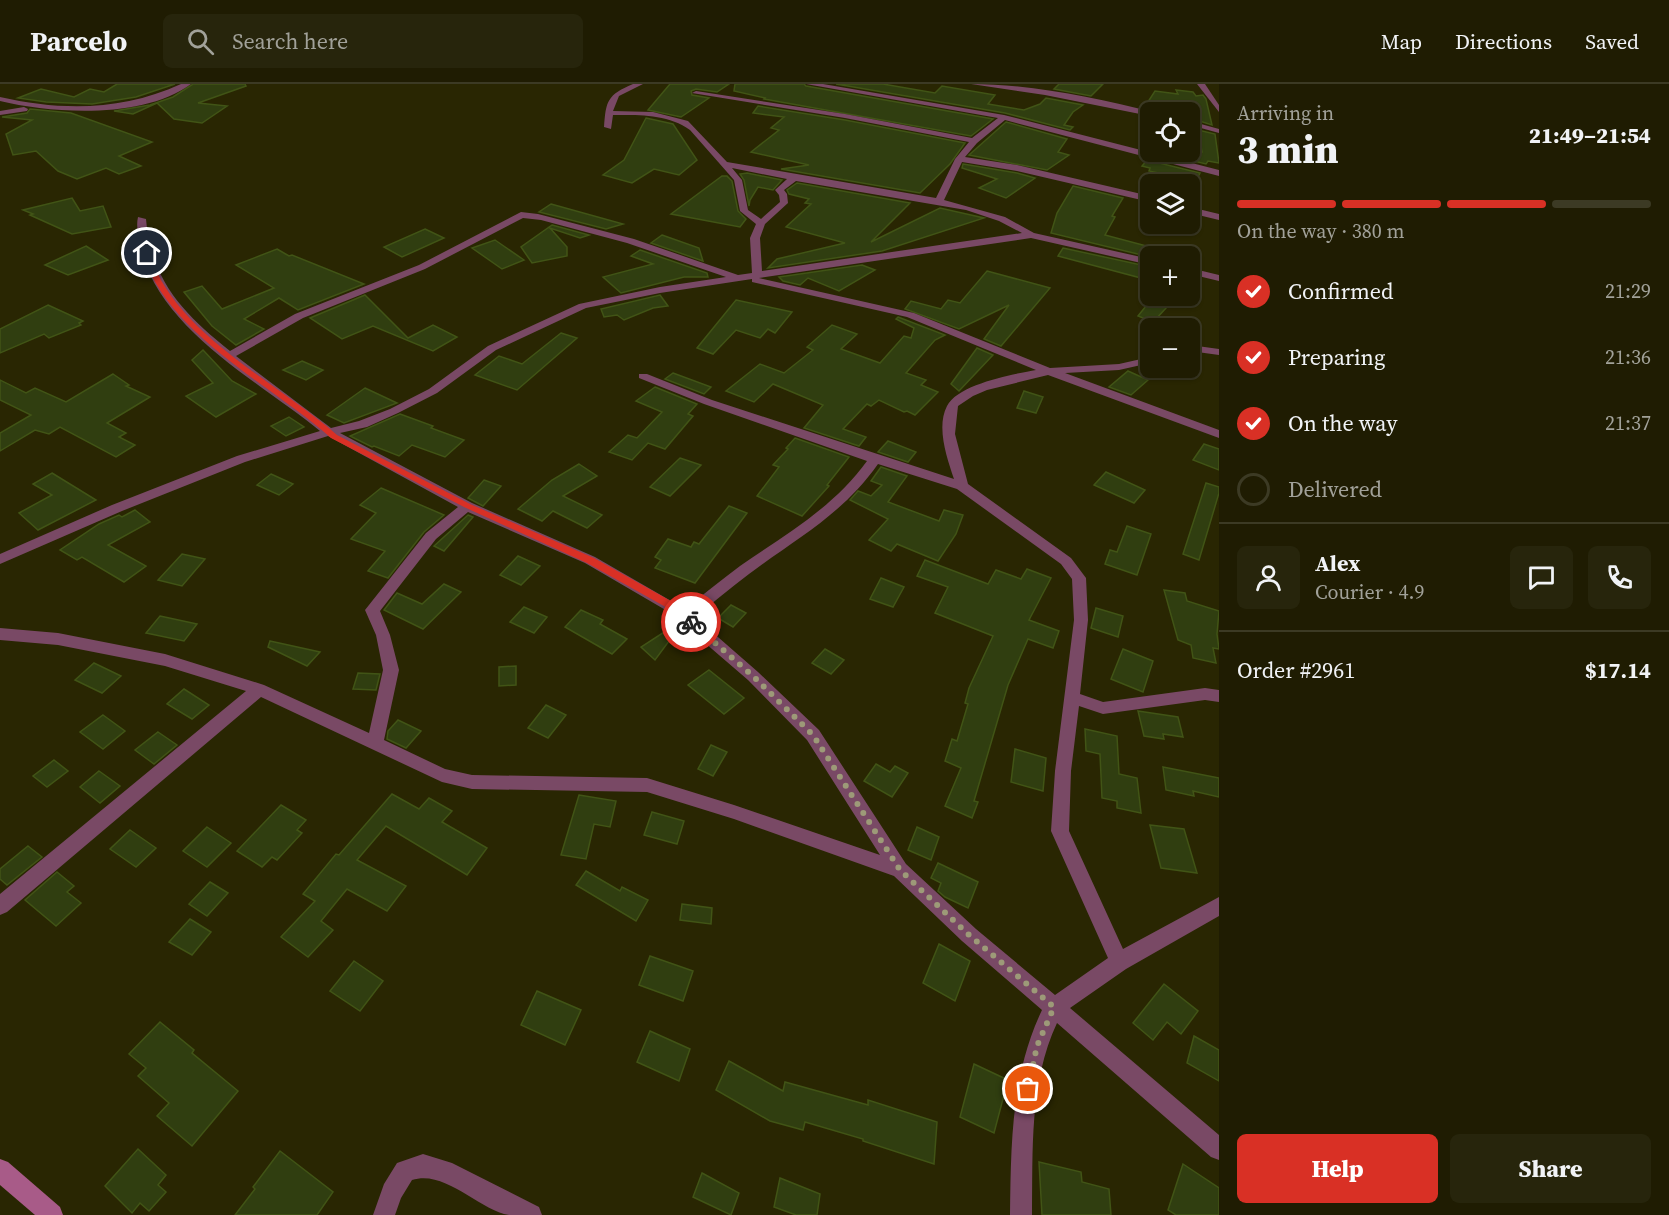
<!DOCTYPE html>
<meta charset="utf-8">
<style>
body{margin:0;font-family:"Source Serif 4",serif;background:#27250c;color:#f1f3f6;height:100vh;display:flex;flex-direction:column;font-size:22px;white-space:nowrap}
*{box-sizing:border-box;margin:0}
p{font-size:20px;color:#a1a199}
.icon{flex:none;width:33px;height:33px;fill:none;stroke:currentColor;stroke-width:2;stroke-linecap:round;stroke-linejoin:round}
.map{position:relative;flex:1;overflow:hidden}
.drawer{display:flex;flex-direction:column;background:#1f1c02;width:450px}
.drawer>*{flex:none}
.fabs{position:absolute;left:1140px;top:18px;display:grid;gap:12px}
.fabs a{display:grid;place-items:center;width:60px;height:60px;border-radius:9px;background:#1f1c02;box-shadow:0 2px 4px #0004,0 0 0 2px #3c3a24;font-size:30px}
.pin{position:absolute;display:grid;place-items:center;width:51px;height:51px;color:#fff;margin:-26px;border:3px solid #fff;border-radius:50%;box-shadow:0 2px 6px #0007}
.courier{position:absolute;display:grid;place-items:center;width:60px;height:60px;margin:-30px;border:4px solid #d93025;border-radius:50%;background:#fff;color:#222;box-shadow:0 2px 8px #0007}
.head em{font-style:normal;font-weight:800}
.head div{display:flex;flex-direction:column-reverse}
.head{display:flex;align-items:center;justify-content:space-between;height:102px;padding:0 18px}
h1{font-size:39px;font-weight:800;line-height:45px}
.bar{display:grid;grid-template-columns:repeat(4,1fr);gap:9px 6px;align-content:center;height:72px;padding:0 18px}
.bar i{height:8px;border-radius:4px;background:#3c3a24}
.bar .current{background:#d93025}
.bar p{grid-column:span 4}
.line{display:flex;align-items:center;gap:15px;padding:0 18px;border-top:2px solid #3c3a24}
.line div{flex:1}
.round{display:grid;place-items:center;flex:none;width:63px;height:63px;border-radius:9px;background:#27250c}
ol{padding:0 18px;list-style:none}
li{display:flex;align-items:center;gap:18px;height:66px}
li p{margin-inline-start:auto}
li .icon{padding:6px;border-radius:50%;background:#d93025;color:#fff;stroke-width:4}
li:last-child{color:#a1a199}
li i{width:33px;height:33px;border:3px solid #3c3a24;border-radius:50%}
.button{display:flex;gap:12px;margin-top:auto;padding:12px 18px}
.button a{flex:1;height:69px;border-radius:9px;background:#d93025;color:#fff;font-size:24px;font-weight:800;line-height:69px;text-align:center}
.button a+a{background:#27250c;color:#f1f3f6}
header{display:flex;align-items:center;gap:36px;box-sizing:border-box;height:84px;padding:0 30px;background:#1f1c02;border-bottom:2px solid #3c3a24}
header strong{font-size:28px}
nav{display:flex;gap:33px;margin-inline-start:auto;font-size:21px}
.search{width:420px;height:54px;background:#27250c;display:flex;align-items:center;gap:15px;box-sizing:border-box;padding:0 21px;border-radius:9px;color:#a1a199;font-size:22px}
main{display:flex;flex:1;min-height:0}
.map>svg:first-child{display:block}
.building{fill:#303e10;stroke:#415416;stroke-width:1.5}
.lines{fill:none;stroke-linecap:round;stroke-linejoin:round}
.street{fill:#794965;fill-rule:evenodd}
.secondary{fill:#a85b88;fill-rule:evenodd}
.route{fill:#d93025}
.done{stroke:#9d9a78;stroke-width:6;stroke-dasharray:0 10.8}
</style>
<header>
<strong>Parcelo</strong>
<div class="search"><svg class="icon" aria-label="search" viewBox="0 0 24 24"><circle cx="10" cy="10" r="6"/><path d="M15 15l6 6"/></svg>Search here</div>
<nav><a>Map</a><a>Directions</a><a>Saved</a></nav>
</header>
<main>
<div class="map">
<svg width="1219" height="1131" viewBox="0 0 1219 1131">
<rect width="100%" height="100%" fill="#292602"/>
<g class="building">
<path d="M117 0H175L136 13 92 20 46 18 18 14 41 5 74 13 90 5 104 8Z"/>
<path d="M193 0H245L246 2 198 19 227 22 202 39 174 35 157 19 133 30 114 27 150 21 173 13Z"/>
<path d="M670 0H729L717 8 696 5 691 7 692 11 709 14 681 33 648 26Z"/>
<path d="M735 0H804L806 2 993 35 971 52 764 15 765 14 734 7Z"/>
<path d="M836 0H883L935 9 942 2 995 11 988 20 1024 26 1040 20 1046 14 1083 21 1073 28 1064 41 1073 43 1070 46 1005 29Z"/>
<path d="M1059 0H1103L1091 12 1054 5Z"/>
<path d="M1176 6 1193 8 1196 12 1203 11 1206 15 1212 41 1196 36 1194 28H1155L1154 26 1144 24 1155 7 1178 10Z"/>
<path d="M758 22 845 36 965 59 950 80 920 109 781 85 809 81 751 68 779 46 771 44 784 33 753 29Z"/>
<path d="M30 25 71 29 152 58 119 72 141 82 119 90 106 84 77 95 58 87 36 67 13 71 6 50 32 36 2 33 27 29Z"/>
<path d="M646 34 673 40 697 76 679 91 654 85 632 99 603 91 624 76Z"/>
<path d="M1006 38 1067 55 1058 68 1069 71 1047 86 969 71Z"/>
<path d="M1198 46 1215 50 1219 79 1208 77 1206 80 1156 68H1202Z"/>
<path d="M1147 76 1200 89 1196 97 1149 87 1150 84 1142 82Z"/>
<path d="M963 80 1017 89 1035 94 1006 114 979 104 997 95 962 84Z"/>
<path d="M747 89 782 96 773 106 758 103 750 116 749 122 744 96 740 90Z"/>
<path d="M722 92H727L732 97 738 127 746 135 740 143 671 130Z"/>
<path d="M797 99 910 119 871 158 940 124 984 134 882 167 768 184 777 175 845 159 786 143 811 120 805 119 809 115 789 110 787 106Z"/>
<path d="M1073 102 1123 114 1112 132 1115 133 1105 151 1154 164 1150 173 1051 149 1057 129Z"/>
<path d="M72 114 80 127 103 122 111 143 72 150 30 131 33 130 23 126Z"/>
<path d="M551 120 623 140 606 145 539 128Z"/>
<path d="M552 141 589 151 580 154 550 144 567 163V172L532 179 521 163Z"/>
<path d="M425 145 444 154 402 173 384 163Z"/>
<path d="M662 151 699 164 703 177 651 159Z"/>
<path d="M495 156 524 176 502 185 472 164Z"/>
<path d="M86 162 108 176 68 191 45 181Z"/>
<path d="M1063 164 1146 182 1141 194 1058 172Z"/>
<path d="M277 165 289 172 292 171 364 200 298 226 279 214 244 235 264 245 236 261 212 242 184 208 202 202 222 225 274 204 236 181Z"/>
<path d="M640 166 707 189 708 193H684L621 209 603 193 653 180 631 172Z"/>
<path d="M862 181 875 186 839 207 808 194 800 201 783 197 779 193Z"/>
<path d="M987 187 1050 204 1001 262 984 255 1009 221 959 245 905 225 911 217 941 225 948 216 960 219Z"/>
<path d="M365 211 408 254 433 241 457 253 433 267 373 242 342 255 310 234Z"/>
<path d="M660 211 668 222 653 224 624 236 617 231 604 233 601 225Z"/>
<path d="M736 216 792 228 775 249 768 245 760 254 736 246 713 270 697 264Z"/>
<path d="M1150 217 1168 222 1153 238 1138 232Z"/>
<path d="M48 221 83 237 79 239 81 241 49 254 44 250 0 269V245Z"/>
<path d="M898 233 945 251 935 256 906 289 926 296 921 301 938 308 915 331 907 327 904 328 879 316 871 322 867 320 843 345 866 353 859 362 804 344 823 321 773 300 754 318 726 307 760 280 784 289 813 266 807 263 832 241 857 250 841 265 880 279 904 252 911 254 914 244 896 235Z"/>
<path d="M561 249 577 254 517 306 475 291 499 272 522 280Z"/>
<path d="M977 264 993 271 959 307 951 300Z"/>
<path d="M203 266 232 297 256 310 216 333 186 312 213 299 192 276Z"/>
<path d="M302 277 323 286 306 296 283 286Z"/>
<path d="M1128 287 1148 296 1131 311 1109 303Z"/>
<path d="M673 289 711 303 704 310 665 295Z"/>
<path d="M113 290 129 301 126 302 150 313 107 339 126 349 119 353 135 361 116 373 60 343 49 350 35 346 0 367V349L31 331 0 316V296L26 309 35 304 66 318Z"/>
<path d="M655 303 697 320 688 330 693 332 665 365 648 359 632 376 609 368 628 351 637 354 662 328 636 317Z"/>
<path d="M365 304 397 319 344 339 327 331Z"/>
<path d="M1024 307 1043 313 1036 329 1017 324Z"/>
<path d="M400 330 433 342 431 344 464 356 445 373 412 361 399 372 374 362 372 363 350 352Z"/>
<path d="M289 333 304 343 286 352 271 342Z"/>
<path d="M795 354 849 373 827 401 829 402 802 432 757 412 779 383 773 381 788 365 786 364Z"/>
<path d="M888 357 916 368 908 378 878 368Z"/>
<path d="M1204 360 1219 365V386L1193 376Z"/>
<path d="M680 374 701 381 670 412 650 403Z"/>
<path d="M579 380 597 392 563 412 602 431 587 444 553 427 542 437 518 425 552 396Z"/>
<path d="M881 383 907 392 888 418 939 437 944 426 963 431 956 450 938 477 897 460 891 467 869 456 888 435 850 416 858 407 871 412 882 401 871 397Z"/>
<path d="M1106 388 1145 406 1134 419 1094 401Z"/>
<path d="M52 389 96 416 38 446 19 429 52 411 33 400Z"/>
<path d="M271 390 293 400 279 411 257 401Z"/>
<path d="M484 396 501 402 483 422 468 414Z"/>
<path d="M1206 399 1219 403V409L1199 476 1183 470Z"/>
<path d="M381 404 444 431 424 448 388 494 368 487 385 467 351 455 376 429 360 421Z"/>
<path d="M729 422 747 429 695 499 655 484 661 476 655 473 668 455 691 463 694 458 699 460Z"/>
<path d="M135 426 150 438 108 461 146 482 124 498 82 473 77 476 60 466 99 440 119 431 122 433Z"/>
<path d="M468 431 473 433 444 467 434 462Z"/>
<path d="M1127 442 1151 450 1137 491 1105 480 1110 466 1117 468Z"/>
<path d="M182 470 205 475 182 502 158 496Z"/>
<path d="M518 472 540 482 521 501 500 491Z"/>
<path d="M925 476 988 500 996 486 1021 495 1027 485 1051 494 1029 536 1059 547 1053 564 1028 555 1008 601 974 717 978 718 972 734 945 722 961 684 945 677 952 655 957 657 968 620 965 619 969 604 993 552 935 529 948 503 917 492Z"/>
<path d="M881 494 904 503 893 523 870 515Z"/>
<path d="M444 500 461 508 423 545 384 526 397 509 422 520Z"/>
<path d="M1164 506 1185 509 1187 517 1219 527 1217 550 1219 565 1213 564 1216 579 1193 574 1191 561 1178 556Z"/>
<path d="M731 521 746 529 733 543 718 534Z"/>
<path d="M524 523 547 533 534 549 510 538Z"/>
<path d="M1096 524 1123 532 1118 553 1091 544Z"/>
<path d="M581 526 603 536 600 540 627 555 612 570 565 543Z"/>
<path d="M160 532 197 540 184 557 146 549Z"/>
<path d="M678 539 681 541 655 576 641 563Z"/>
<path d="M270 557 320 568 307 582 268 563Z"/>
<path d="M825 565 844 576 831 590 812 579Z"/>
<path d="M1123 565 1153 577 1143 608 1111 595Z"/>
<path d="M94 579 121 592 102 609 75 596Z"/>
<path d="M516 582V601L499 602V583Z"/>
<path d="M709 586 744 614 724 630 688 601Z"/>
<path d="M358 589 380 590 376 606 353 605Z"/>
<path d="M184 605 209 621 192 635 167 620Z"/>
<path d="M546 621 566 631 548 654 528 644Z"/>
<path d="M1138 627 1178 633 1183 653 1163 650 1164 655 1144 652Z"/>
<path d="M103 631 125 647 103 665 80 648Z"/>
<path d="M398 636 421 647 406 664 387 655 388 647Z"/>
<path d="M1085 645 1117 652 1119 690 1137 694 1141 729 1117 724V717L1102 714 1100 670 1086 667Z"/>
<path d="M158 648 177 661 154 680 135 666Z"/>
<path d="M711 661 727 668 713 692 698 685Z"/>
<path d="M1015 665 1046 674 1043 707 1011 698Z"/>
<path d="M54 676 68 687 47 703 33 692Z"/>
<path d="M876 680 890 688 895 682 908 689 892 713 864 697Z"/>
<path d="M1163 683 1219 694V713L1193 707 1194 712 1166 706Z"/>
<path d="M99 687 120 702 100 719 80 703Z"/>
<path d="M392 710 419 725 429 714 452 727 442 738 487 764 467 791 386 742 357 776 406 802 387 827 347 805 321 837 333 846 308 873 281 853 315 817 303 810 336 770 339 771Z"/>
<path d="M579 711 616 717 610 743 594 740 586 775 561 771Z"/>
<path d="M281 721 306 736 297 746 302 749 277 776 272 773 262 783 237 767Z"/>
<path d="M652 728 684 737 677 760 644 751Z"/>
<path d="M1150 741 1184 745 1197 789 1161 784Z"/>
<path d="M207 743 231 759 207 783 183 767Z"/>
<path d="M917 743 939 753 931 776 908 766Z"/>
<path d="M130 746 156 764 136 783 110 765Z"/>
<path d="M28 762 42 773 7 801 0 795V785Z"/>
<path d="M938 779 978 798 968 824 945 813 938 807 941 799 931 794Z"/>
<path d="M586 787 620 807 622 803 648 816 636 837 576 801Z"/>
<path d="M57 788 74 802 67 808 81 819 56 842 25 816Z"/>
<path d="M210 798 228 809 207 832 189 820Z"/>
<path d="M682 820 712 824 711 840 680 836Z"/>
<path d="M190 835 211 848 192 871 169 858Z"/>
<path d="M939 860 970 877 955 917 923 899Z"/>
<path d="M650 872 693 887 683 917 639 901Z"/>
<path d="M354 877 383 897 360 927 330 907Z"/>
<path d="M1164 900 1198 927 1181 950 1167 938 1153 956 1133 939Z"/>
<path d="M537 907 581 926 565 961 521 941Z"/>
<path d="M160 938 194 966 192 969 238 1007 192 1062 157 1032 169 1019 138 992 146 984 129 970Z"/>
<path d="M650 947 690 965 679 997 637 978Z"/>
<path d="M1194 952 1219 966V997L1187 979Z"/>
<path d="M729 977 783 1007 785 998 868 1021V1016L937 1038 934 1080 863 1057V1055L805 1038 803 1046 770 1037 716 1006Z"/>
<path d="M974 980 1008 996 994 1049 960 1033Z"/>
<path d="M138 1065 166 1091 158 1101 166 1108 149 1127 140 1119 132 1129 105 1102Z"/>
<path d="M280 1067 333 1108 317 1131H235L255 1105 253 1103Z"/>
<path d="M1039 1078 1081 1088 1082 1098 1109 1105 1111 1131H1042Z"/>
<path d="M1183 1080 1219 1104V1131H1176L1168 1126Z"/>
<path d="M702 1089 739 1109 731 1131 693 1113Z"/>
<path d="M780 1094 820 1110 817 1131H796L774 1123Z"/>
</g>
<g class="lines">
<g class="street">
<path d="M181 0H191C144 35 54 30 0 17V13C62 27 122 27 181 0Z"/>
<path d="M633 0H643L619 12 613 27 653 28 688 37 727 78 936 114 955 75 969 58 845 34 692 9 696 7 845 30 972 54 998 34 806 0H823L1004 31 1219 86V92L1005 36 977 59 965 73 1017 81 1150 112V118L1017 87 962 78 944 116 1005 133 1034 149 1150 175V181L1031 154 759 194 914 229 1050 284 1119 280 1150 273V279L1119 286 1065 289 1219 346V354L1048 291 987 306 973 312 958 322 955 350 968 400 1071 474 1086 494 1088 536 1080 610 1103 618 1205 604 1219 606V618L1205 616 1103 630 1079 622 1071 687 1069 747 1123 865 1219 813V832L1126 885 1070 924 1219 1051V1076L1211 1073 1057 939C1029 999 1033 1067 1032 1131H1010C1011 1060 1011 991 1042 926L962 857 894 792 734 735 647 708 472 705 442 698 261 613 7 828 0 831V810L246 607 165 582 58 561 0 556V544L58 549 165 570 264 601 369 649 383 586 376 551 365 526 426 449 458 423 328 352 245 378 122 427 0 480V470L112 421 237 372 320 347C259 297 156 244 140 160 138 151 136 141 138 133L146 135C151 197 184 230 230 267L295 230 419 181 521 128 538 130 634 155 738 191 752 189 750 154 756 140 740 127 734 96 690 46C668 30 639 31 613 31L611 45 604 43C606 17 607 11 633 0ZM732 84 787 95 775 106 779 111 780 118 761 135 748 126 742 96ZM796 97 966 126 999 137 1022 149 762 187 760 154 765 140 788 119 787 110 784 106ZM523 134 541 136 627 159 726 193 660 203 579 220 488 262 429 305 390 325 359 337 331 344 236 272 303 234 425 185ZM752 195V198L907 233 1036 286C1014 290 958 300 947 322 936 343 947 374 954 395L712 316 647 290H639V294L704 320 867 377C833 424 786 450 740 482 721 496 703 511 685 525L595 473 472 419 340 349 367 343 398 329 437 309 496 266 586 224 660 209ZM878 380 957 405 1061 480 1072 495 1074 536 1055 687 1051 747 1108 874 1055 911 976 845 906 780 819 646 758 588 695 533C713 519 730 504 749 490 797 454 842 431 878 380ZM468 428 585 479 669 528 748 596 807 656 880 771 734 721 647 694 472 691 445 685 384 656 399 586 390 551 380 527 436 455Z"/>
<path d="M971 0C1031 0 1095 14 1153 28H1150V32L1045 11Z"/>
<path d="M1197 0H1205L1219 21V28Z"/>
<path d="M24 23 28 25 27 27 0 31V27Z"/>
<path d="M1190 37 1219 45V49L1190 41Z"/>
<path d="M1190 123 1219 130V136L1190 129Z"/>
<path d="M1190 184 1219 191V197L1190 190Z"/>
<path d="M1190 261 1219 265V271L1190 267Z"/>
<path d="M423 1070 452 1079 539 1123 542 1131C532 1131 519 1131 509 1131 479 1126 445 1085 412 1096L401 1114 395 1131H373L384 1100 397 1079Z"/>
</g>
<path class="secondary" d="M0 1075 8 1078 60 1123 63 1131H35L0 1101Z"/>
</g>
<path class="route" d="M147 167 150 169C171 247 278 299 337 351L470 420 594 474 678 521 695 535V540H688L671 526 587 479 464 423 331 354C272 301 165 249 143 169Z"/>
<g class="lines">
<path class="done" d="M691 538 753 592 813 651 900 786 969 851 1054 923 1037 962 1028 1005"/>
</g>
</svg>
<div class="fabs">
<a><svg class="icon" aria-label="locate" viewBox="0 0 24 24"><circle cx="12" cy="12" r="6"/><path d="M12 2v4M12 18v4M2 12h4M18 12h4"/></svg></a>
<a><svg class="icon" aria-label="layers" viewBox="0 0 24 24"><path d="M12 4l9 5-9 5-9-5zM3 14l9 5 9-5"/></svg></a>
<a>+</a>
<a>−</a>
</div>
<div class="pin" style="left:1028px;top:1005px;background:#ea580c"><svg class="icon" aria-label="bag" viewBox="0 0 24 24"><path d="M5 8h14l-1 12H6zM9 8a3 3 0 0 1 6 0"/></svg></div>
<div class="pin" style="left:147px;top:169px;background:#1f2937"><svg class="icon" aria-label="home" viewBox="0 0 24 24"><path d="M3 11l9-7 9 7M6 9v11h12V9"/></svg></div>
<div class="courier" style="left:691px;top:538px"><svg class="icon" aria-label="bike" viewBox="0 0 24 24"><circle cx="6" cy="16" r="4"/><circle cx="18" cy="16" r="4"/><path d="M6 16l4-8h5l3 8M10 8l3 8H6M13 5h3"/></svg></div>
</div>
<section class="drawer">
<div class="head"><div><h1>3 min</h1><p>Arriving in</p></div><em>21:49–21:54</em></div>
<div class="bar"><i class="current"></i><i class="current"></i><i class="current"></i><i></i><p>On the way · 380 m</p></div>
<ol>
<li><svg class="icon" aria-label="check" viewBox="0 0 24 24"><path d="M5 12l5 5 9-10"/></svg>Confirmed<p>21:29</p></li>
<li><svg class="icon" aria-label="check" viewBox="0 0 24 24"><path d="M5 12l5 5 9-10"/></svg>Preparing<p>21:36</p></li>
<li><svg class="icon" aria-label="check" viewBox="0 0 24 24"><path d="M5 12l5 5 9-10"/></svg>On the way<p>21:37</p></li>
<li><i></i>Delivered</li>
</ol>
<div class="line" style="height:108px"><a class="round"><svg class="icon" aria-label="person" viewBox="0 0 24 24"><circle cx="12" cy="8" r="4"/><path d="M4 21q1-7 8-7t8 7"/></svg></a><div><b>Alex</b><p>Courier · 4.9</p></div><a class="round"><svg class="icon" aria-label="chat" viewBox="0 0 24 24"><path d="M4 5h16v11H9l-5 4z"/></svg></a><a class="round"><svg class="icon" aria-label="phone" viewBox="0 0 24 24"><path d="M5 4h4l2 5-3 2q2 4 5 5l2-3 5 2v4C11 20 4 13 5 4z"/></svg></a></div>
<div class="line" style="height:78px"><div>Order #2961</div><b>$17.14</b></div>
<div class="button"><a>Help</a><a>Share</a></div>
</section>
</main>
